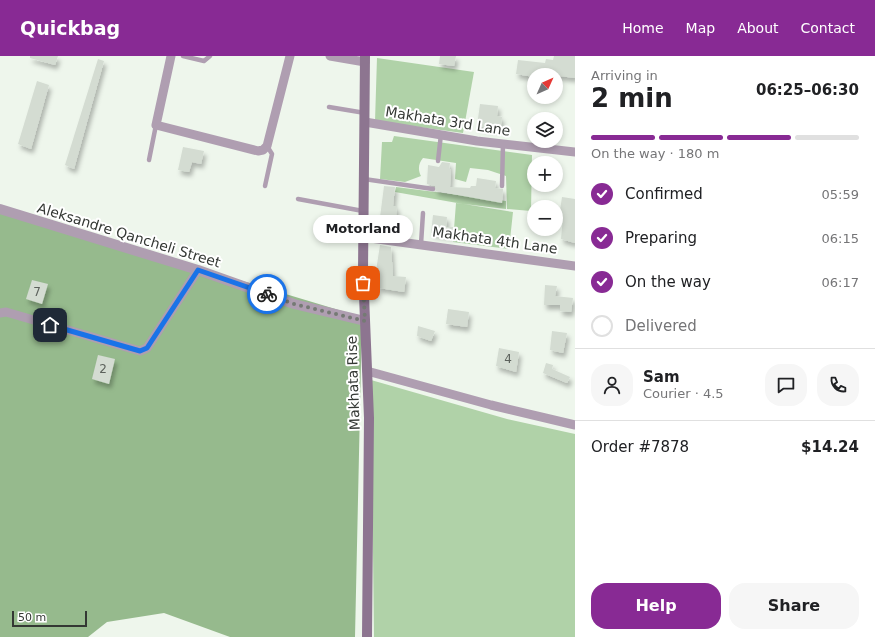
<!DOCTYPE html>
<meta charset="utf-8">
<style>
body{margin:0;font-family:"DejaVu Sans",sans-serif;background:#f6f6f6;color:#202124;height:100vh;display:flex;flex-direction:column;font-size:15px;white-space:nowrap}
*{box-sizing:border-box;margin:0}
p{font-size:13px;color:#757577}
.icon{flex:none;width:22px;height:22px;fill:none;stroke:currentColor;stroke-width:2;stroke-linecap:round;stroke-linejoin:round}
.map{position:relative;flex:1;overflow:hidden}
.drawer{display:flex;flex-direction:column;background:#fff;width:300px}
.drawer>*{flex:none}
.needle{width:26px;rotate:45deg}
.tools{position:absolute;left:527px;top:12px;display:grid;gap:8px}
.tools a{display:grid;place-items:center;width:36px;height:36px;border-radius:50%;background:#fff;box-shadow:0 2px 6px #0003;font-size:20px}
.scale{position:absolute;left:12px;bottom:10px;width:75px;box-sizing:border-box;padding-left:4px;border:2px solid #343834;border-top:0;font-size:11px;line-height:14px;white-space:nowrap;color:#343834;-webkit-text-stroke:3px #fff;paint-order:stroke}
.pin{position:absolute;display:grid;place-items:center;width:34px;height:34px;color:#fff;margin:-17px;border-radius:8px;box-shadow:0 2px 6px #0006}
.courier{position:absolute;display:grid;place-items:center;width:40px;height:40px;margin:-20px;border:3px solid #1a73e8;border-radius:50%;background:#fff;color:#222;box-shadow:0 1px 5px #0007}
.bubble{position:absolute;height:28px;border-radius:14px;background:#fff;box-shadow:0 2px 6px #0003;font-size:13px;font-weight:600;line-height:28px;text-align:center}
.overview em{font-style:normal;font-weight:600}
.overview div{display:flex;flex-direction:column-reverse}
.overview{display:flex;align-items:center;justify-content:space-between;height:68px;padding:0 16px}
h1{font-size:26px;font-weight:600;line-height:30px}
.bar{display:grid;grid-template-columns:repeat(4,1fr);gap:6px 4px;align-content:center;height:48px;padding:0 16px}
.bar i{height:5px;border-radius:3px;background:#e0e0e0}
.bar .selected{background:#882a94}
.bar p{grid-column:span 4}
.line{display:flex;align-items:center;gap:10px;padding:0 16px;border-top:1px solid #e0e0e0}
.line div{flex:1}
.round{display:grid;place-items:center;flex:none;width:42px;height:42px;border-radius:16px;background:#f6f6f6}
ol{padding:0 16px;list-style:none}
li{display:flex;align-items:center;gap:12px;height:44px}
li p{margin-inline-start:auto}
li .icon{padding:4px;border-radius:50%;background:#882a94;color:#fff;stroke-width:4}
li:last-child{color:#757577}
li i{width:22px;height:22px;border:2px solid #e0e0e0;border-radius:50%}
.cta{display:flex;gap:8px;margin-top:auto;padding:8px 16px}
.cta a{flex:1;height:46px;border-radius:16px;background:#882a94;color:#fff;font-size:16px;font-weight:600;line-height:46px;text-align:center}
.cta a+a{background:#f6f6f6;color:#202124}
header{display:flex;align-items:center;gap:24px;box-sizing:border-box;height:56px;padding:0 20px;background:#882a94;color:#fff}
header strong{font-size:19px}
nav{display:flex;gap:22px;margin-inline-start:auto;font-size:14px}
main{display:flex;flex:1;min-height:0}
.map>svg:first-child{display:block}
.green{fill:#b0d2a8}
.forest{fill:#96ba8d}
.building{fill:#d4dcd2;filter:url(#shadow)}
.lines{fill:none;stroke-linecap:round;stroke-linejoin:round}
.service{stroke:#af9eb1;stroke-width:4.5}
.minor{stroke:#af9eb1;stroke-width:9}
.tertiary{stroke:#af9eb1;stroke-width:10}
.secondary{stroke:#8d7590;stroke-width:10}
.done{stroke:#757a74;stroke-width:4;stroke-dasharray:0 7.2}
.route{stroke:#1a73e8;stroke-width:5}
.labels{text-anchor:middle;stroke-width:4;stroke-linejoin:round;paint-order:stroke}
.number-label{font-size:12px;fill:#5c615c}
.street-label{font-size:14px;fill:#343834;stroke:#fff}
</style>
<header>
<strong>Quickbag</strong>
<nav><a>Home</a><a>Map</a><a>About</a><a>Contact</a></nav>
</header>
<main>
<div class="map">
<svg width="575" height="581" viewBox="0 0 575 581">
<defs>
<filter id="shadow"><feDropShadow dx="2.5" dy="4.5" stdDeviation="2" flood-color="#0004"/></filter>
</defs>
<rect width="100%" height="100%" fill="#eef6ec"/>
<g class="green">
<path d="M377 2 474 16 463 77 375 65Z"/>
<path d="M394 80 532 99 531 155 507 153 506 120 488 114 470 112 466 126 455 123 456 107 423 102C418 108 418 114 421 120L405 126 380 123 382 86H392Z"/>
<path d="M396 131 506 145V153L464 148 513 156 509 193 453 186 456 147 463 148 395 136Z"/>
<path d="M371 324 507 363 575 378V581H374Z"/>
</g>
<path class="forest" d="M0 152 362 261 355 581H230L164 557 107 566 88 581H0Z"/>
<g class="building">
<path d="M30 0H58L55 9 30 2Z"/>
<path d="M440 0H456L454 10 439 8Z"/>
<path d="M554 0H575V22L536 17 534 21 516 18 518 4 545 7 546 3 553 4Z"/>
<path d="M98 3 104 5 74 113 65 109Z"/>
<path d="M37 25 49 29 31 93 18 88Z"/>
<path d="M480 48 498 50 497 60 502 61 501 69 494 68V73L477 70Z"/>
<path d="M183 91 204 95 201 108 192 106 189 116 178 114Z"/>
<path d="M442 106 450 107 449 114 451 113 450 131 470 132 471 130H476L477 122 496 125 495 132 503 133 502 147 436 135 435 130 427 128 428 109 439 111Z"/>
<path d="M384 130 395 131 393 150H397L395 170 401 171 400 180 378 177Z"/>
<path d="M562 141 575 143V187L561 183 563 161H559Z"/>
<path d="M433 159 447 161 446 171H453L452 180 431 177Z"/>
<path d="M380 189 391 191 393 220 406 221 404 236 379 232 376 215Z"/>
<path d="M32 224 48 228 42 248 26 243Z"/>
<path d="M545 229 557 230 555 240 573 242 571 256 560 255V249H544Z"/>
<path d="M448 253 469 256 467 271 446 268Z"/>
<path d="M418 270 435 275 431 285 417 280Z"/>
<path d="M552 275 567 277 563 297 550 294Z"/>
<path d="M499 292 519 296 516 316 496 310Z"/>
<path d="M98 299 115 303 109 328 92 323Z"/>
<path d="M546 307 553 309 552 313 570 321 567 327 543 317Z"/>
</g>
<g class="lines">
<g class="service">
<path d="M183 0 204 5 210 0"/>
<path d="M329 51 365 57"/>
<path d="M149 104 156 69"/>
<path d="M438 105 441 78"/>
<path d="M364 123 433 133"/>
<path d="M265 130 272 98 267 90"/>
<path d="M502 130 503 88"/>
<path d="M298 143 363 155"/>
<path d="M421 188 423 157"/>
</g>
<g class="minor">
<path d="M171 0 156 69 258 95 263 94 267 90 290 0"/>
<path d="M330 0 365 6"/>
<path d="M365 66 477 85 575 96"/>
<path d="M363 181 575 210"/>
<path d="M0 257 6 256 140 295 147 292 198 214"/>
<path d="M367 315 491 349 575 369"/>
</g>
<path class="tertiary" d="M0 153 198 214 294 248 365 265"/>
<path class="secondary" d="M365 0 363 215 369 362 367 581"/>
</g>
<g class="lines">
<path class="done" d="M267 238 294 248 365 265 363 227"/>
<path class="route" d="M50 269 140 295 147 292 198 214 267 238"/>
</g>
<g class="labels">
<g class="number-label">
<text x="37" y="240">7</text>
<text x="508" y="307">4</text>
<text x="103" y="317">2</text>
</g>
<g class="street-label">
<text transform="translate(448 65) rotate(9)" y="5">Makhata 3rd Lane</text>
<text transform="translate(129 179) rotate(17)" y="5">Aleksandre Qancheli Street</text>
<text transform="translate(495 184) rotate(8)" y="5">Makhata 4th Lane</text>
<text transform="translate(353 327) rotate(-92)" y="5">Makhata Rise</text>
</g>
</g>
</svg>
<div class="tools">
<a><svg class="needle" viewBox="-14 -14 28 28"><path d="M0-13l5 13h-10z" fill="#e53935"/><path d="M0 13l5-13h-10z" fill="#757577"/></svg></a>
<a><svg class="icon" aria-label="layers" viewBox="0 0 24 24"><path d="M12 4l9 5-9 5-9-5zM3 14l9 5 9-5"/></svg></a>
<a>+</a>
<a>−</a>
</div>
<div class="scale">50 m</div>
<div class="pin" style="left:363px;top:227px;background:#ea580c"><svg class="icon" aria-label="bag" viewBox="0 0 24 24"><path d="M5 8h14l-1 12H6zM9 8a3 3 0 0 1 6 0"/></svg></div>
<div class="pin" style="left:50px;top:269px;background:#1f2937"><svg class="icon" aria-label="home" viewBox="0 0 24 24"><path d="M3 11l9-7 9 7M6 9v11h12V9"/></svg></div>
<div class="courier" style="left:267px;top:238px"><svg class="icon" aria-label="bike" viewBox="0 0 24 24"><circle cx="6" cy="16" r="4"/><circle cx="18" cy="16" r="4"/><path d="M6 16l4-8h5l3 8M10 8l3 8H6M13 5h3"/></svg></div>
<div class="bubble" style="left:313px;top:159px;width:100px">Motorland</div>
</div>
<section class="drawer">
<div class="overview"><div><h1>2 min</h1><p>Arriving in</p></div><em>06:25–06:30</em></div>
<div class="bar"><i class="selected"></i><i class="selected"></i><i class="selected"></i><i></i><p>On the way · 180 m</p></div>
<ol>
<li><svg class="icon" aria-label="check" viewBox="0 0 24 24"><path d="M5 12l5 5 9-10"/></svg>Confirmed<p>05:59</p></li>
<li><svg class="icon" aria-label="check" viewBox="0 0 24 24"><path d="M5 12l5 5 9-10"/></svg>Preparing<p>06:15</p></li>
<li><svg class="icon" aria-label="check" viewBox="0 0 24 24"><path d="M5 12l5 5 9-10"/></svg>On the way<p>06:17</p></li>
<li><i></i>Delivered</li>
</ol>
<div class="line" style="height:72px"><a class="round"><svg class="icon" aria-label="person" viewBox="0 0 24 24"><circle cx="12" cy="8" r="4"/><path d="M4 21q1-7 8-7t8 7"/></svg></a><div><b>Sam</b><p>Courier · 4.5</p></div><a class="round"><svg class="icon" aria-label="chat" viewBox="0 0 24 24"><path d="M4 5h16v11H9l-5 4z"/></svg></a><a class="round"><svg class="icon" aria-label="phone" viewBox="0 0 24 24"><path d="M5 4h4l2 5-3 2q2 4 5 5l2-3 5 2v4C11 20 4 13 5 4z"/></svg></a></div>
<div class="line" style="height:52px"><div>Order #7878</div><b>$14.24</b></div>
<div class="cta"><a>Help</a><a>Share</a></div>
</section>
</main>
